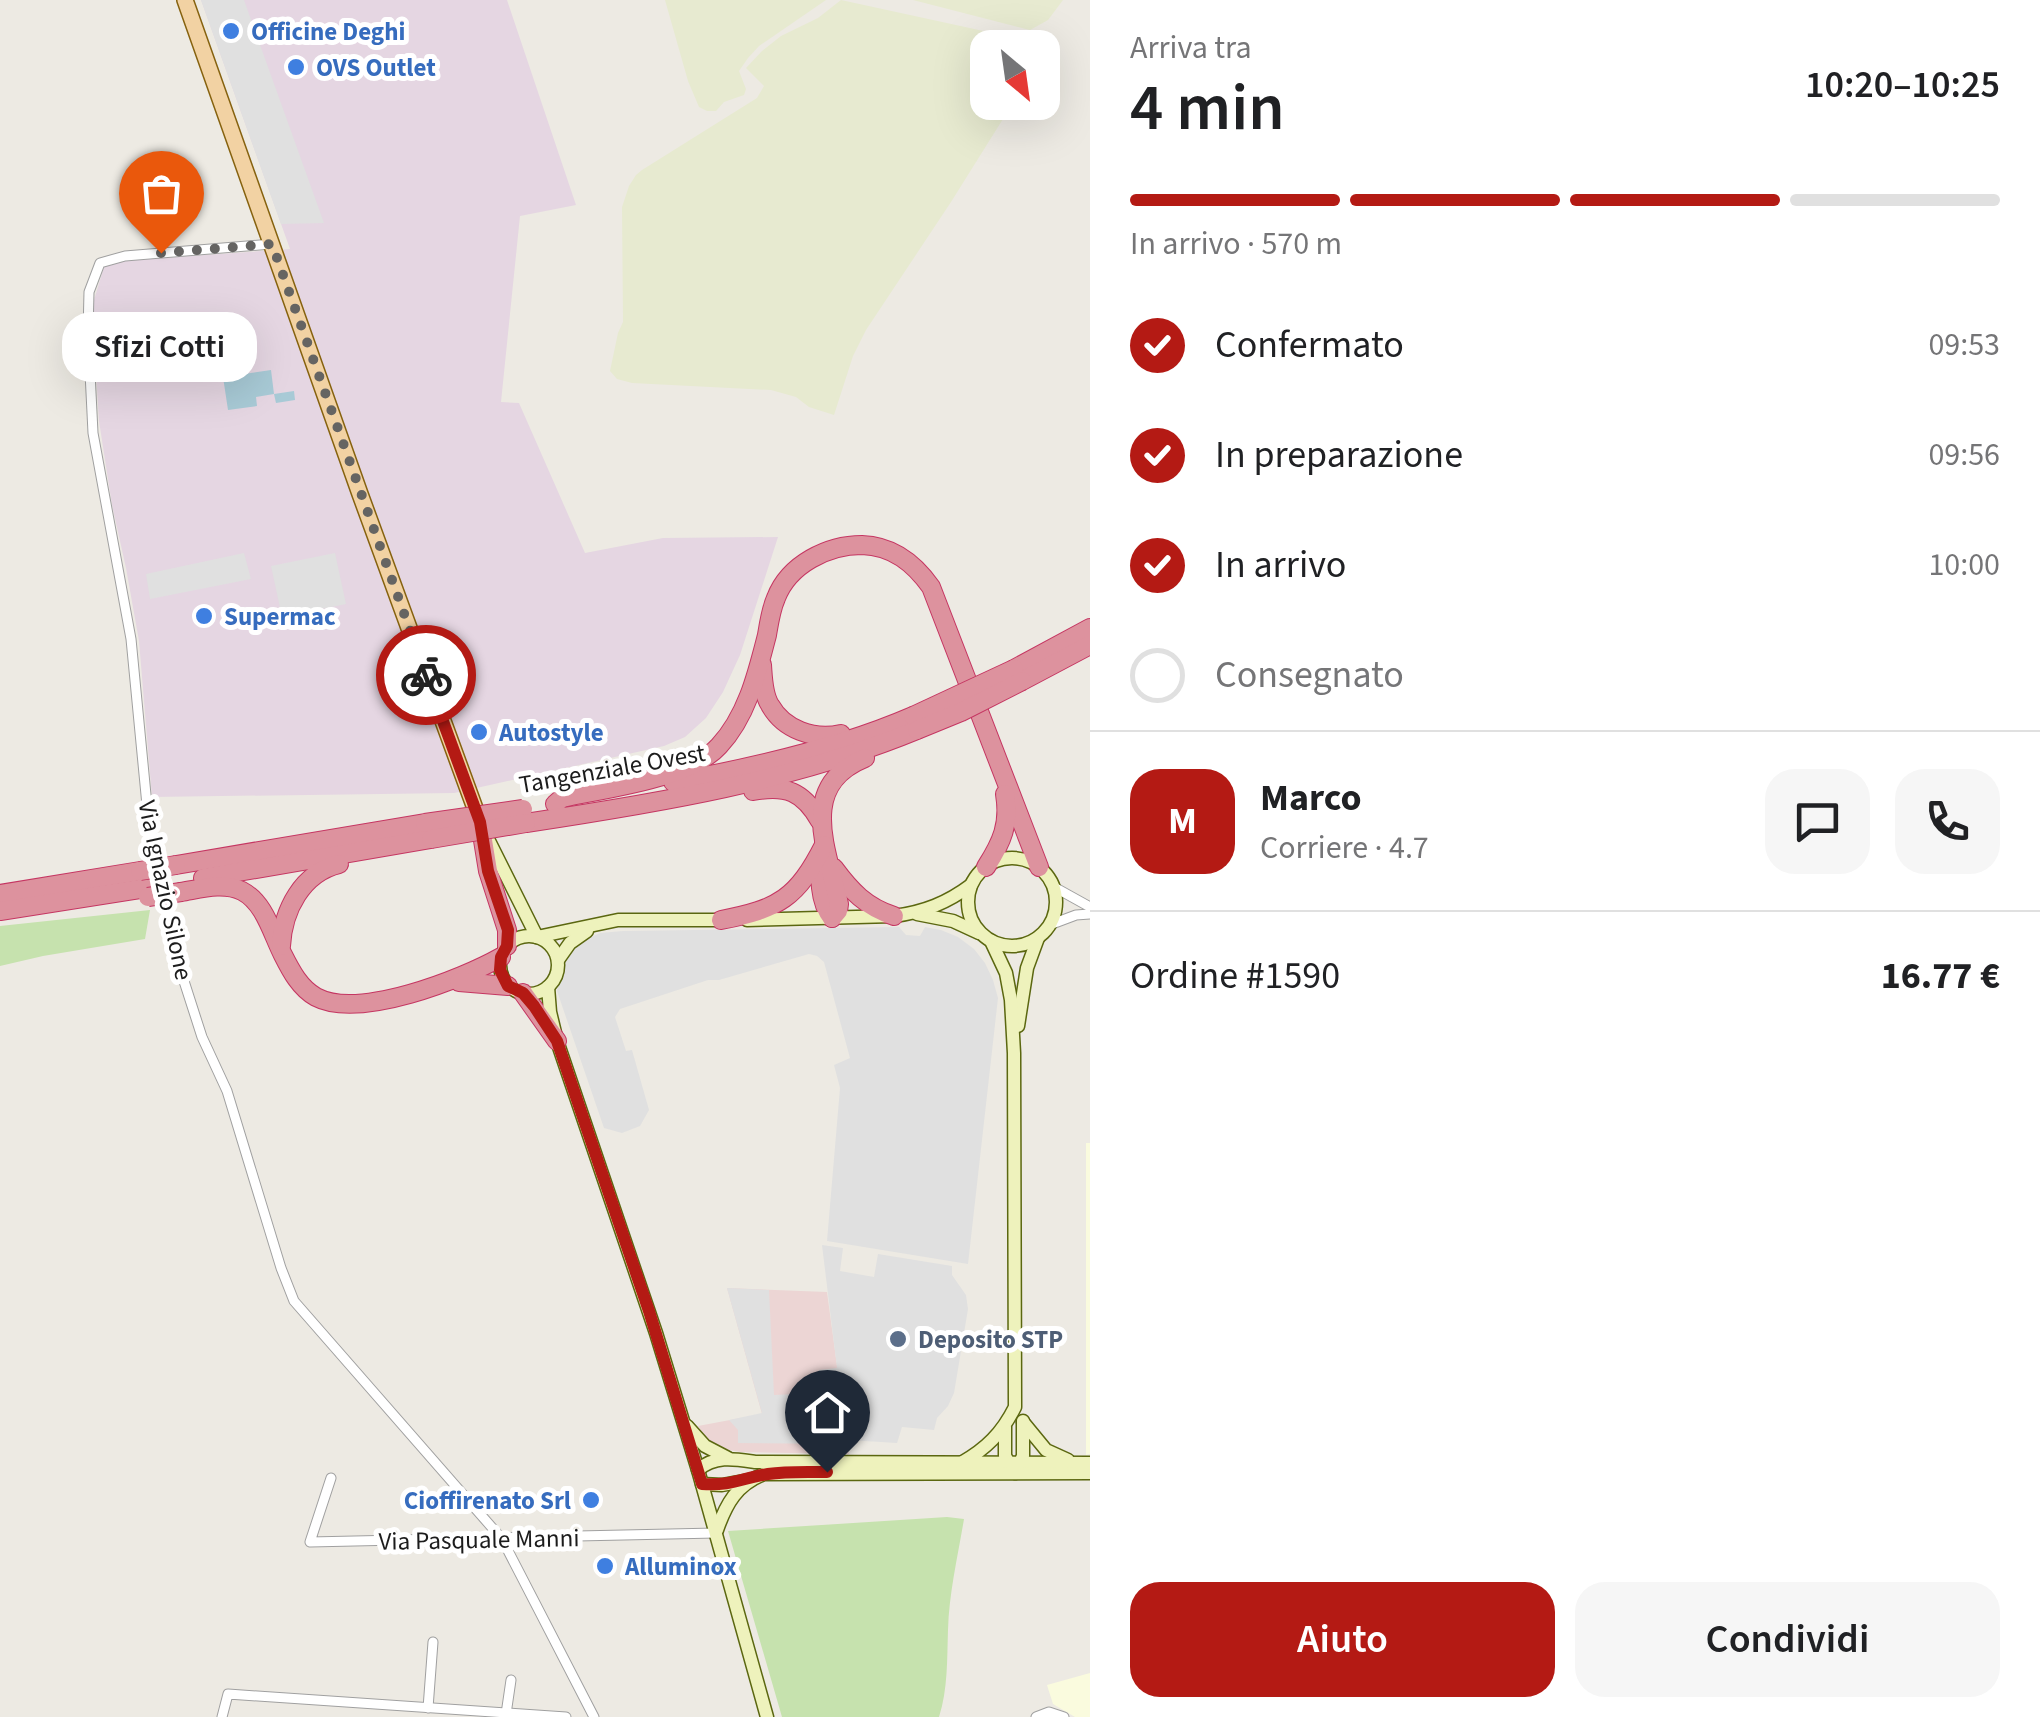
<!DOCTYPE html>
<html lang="it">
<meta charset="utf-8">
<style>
body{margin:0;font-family:"Source Sans 3",sans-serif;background:#f6f6f6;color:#202124;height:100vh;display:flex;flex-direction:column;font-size:38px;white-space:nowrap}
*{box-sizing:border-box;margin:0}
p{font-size:32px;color:#757577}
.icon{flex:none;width:55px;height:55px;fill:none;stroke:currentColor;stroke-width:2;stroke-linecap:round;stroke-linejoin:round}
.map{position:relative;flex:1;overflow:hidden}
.details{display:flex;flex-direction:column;background:#fff;width:950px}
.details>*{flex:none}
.needle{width:65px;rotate:151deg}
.fabs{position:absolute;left:970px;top:30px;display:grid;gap:20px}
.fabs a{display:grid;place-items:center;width:90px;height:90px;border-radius:20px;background:#fff;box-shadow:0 10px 40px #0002;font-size:50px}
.pin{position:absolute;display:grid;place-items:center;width:85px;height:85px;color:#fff;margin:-102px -42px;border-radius:50% 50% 50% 0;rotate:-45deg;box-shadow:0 0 10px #0007}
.pin .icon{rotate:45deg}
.courier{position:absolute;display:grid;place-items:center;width:100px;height:100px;margin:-50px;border:8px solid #b41a14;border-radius:50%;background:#fff;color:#222;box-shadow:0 2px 12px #0007}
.bubble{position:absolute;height:70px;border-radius:30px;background:#fff;box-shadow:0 10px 40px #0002;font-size:32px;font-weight:600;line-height:70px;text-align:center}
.summary em{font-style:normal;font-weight:600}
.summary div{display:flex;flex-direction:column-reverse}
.summary{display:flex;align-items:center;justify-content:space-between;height:170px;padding:0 40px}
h1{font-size:65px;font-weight:600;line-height:75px}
.bar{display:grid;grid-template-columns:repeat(4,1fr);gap:15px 10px;align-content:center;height:120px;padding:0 40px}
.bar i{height:12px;border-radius:8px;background:#e0e0e0}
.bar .on{background:#b41a14}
.bar p{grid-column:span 4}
.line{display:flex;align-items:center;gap:25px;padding:0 40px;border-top:2px solid #e0e0e0}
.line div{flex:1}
.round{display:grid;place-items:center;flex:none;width:105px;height:105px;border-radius:30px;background:#f6f6f6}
ol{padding:0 40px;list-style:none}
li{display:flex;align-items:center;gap:30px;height:110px}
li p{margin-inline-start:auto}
li .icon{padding:10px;border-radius:50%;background:#b41a14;color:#fff;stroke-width:4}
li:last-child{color:#757577}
li i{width:55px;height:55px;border:5px solid #e0e0e0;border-radius:50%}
.button{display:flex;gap:20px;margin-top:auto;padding:20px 40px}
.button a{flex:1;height:115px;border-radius:30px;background:#b41a14;color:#fff;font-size:40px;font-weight:600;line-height:115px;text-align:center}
.button a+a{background:#f6f6f6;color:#202124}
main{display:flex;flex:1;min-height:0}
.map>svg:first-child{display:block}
.commercial{fill:#ecd5d4}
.industrial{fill:#e5d6e2}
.education{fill:#fafbde}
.farmland{fill:#e7ead0}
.grass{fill:#c6e2ae}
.parking{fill:#e0e0e0}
.water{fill:#a8cad6}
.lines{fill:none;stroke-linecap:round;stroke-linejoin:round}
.street-casing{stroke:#a0a0a0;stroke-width:11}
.secondary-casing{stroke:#5b6710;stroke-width:15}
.primary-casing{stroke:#86620f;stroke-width:18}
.highway-casing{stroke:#c53662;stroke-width:20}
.street{stroke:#fff;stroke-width:9}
.secondary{stroke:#eef2bc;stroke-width:12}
.primary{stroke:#f2d2a3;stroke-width:15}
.highway{stroke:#dd929e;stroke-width:18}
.highway-bridge-casing{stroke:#c53662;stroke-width:20;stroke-linecap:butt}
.highway-bridge{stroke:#dd929e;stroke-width:18}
.done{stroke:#656462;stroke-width:10;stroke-dasharray:0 18}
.route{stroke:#b41a14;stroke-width:12}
.shop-dot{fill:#3f7fe0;stroke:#fff;stroke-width:4}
.service-dot{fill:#5c6f8a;stroke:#fff;stroke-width:4}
.labels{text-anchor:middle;stroke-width:10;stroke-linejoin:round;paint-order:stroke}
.shop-label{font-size:25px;font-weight:bold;fill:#366cbe;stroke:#fff;text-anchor:start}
.street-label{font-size:25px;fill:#1c1c1c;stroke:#fff}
.service-label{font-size:25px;font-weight:bold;fill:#4e5e75;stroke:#fff;text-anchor:start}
</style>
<main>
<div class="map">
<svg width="1090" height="1717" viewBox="0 0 1090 1717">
<rect width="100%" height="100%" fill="#edeae3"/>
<path class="commercial" d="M727 1288 827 1292 849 1454 741 1452 724 1449 709 1441 704 1435 698 1426 762 1414Z"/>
<path class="industrial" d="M201 0H507L576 205 520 216 501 402 519 403 585 553 663 538 778 537 740 655 723 692 706 718 685 737 664 746 454 793 152 797 139 641 126 568 112 505 99 421 94 342V300L104 267 120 261 290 249Z"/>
<g class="education">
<path d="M1086 1143H1090V1454L1086 1455Z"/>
<path d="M1090 1673V1717H1075L1053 1704 1047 1685Z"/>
</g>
<g class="farmland">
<path d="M665 0H826L759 46 748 58 739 71 746 89 744 95 724 102 716 111H707L699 107 688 81Z"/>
<path d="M841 0 1025 40 1046 48 1043 55 1042 48H988V102L1013 103 951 202 866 330 853 356 834 415 809 407 796 397 771 390 632 383 617 379 610 371 618 333 623 322 622 207 629 186 636 175 642 170 757 98 764 86 746 68 762 51 781 36 818 18Z"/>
<path d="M913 0H1063L1048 20 1030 30Z"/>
</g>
<g class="grass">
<path d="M150 910 145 939 43 956 0 966V926Z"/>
<path d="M947 1517 964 1519C958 1555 949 1593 948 1630 947 1659 948 1689 939 1717H782L728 1531Z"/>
</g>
<g class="parking">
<path d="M201 0H244L324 223 281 224Z"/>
<path d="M244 553 251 579 150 599 146 574Z"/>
<path d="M335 553 346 604 282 617 271 566Z"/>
<path d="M899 927 906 935 920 936 925 927 941 930 958 937 974 949 985 963 993 980 998 998 968 1264 827 1241 840 1088 834 1065 850 1058 824 962 817 956 809 954 719 980H708L620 1009 615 1017 626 1051 632 1050 649 1110 640 1126 622 1133 604 1128 557 991 562 968 573 951 585 940 600 933 623 931Z"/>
<path d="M822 1245 843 1248 840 1271 874 1277 878 1254 952 1266V1275L966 1295 968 1309 954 1393 948 1406 937 1418 934 1430 902 1427 897 1443 848 1440V1444L738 1443V1430L729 1420 762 1413 727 1288 769 1290 774 1395 819 1393V1370L837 1368Z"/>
</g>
<path class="water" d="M271 370 274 394 294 391 295 400 276 403 274 394 256 397 257 406 228 410 223 377Z"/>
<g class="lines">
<defs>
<g id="street">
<path d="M271 244 125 256 100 263 89 292 88 332 93 433 131 639 149 826 183 978 202 1037 227 1091 281 1268 294 1301 502 1539 594 1717"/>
<path d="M1054 887 1090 907"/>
<path d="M1052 924 1076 915 1090 914"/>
<path d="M331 1478 310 1542 716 1533"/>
<path d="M428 1708 433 1642"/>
<path d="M506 1714 511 1680"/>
<path d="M222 1717 228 1694 566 1717"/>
<path d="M1036 1717 1049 1712 1064 1717"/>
</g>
<g id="secondary">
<path d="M486 835 537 937 618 920H727"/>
<circle cx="1012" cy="902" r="44"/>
<path d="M917 914 953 921 979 933"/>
<path d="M747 920 894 916C924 912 947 903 971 885"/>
<circle cx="529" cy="965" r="29"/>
<path d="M558 960 570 943 587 931"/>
<path d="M548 987 550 1012 557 1041 656 1333 698 1470 767 1717"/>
<path d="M1018 1026 1027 968 1038 938"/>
<path d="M1023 1422 1046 1450 1068 1460"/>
<path d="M687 1426 705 1446 728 1458"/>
<path d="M1005 1427V1456L1015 1473 1023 1456V1421"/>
<path d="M961 1463C986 1449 1002 1433 1015 1407L1014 1053 1011 1000 1006 973 991 941"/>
<path d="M698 1470C715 1455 735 1459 755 1462L1090 1463"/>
<path d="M702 1484 722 1485 749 1480"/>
<path d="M717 1530C726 1504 737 1484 764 1474L1090 1473"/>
</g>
<path id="primary" d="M185 0 360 494 480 822"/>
<g id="highway">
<path d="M762 665C763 678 763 694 770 705 784 730 814 740 841 734"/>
<path d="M1014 669 1090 628"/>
<path d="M1022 681 1090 645"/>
<path d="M673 782C752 768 839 748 913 716"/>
<path d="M753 791C786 785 803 791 820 821"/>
<path d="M555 804 562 798C607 788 689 779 719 746 747 716 757 674 767 635 769 623 771 609 776 598 789 564 828 545 862 545 893 546 914 563 931 587L1039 867"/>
<path d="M480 822 488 871 507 930V946"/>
<path d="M526 823C658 803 793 781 917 730"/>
<path d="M822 855C819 875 819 902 832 918"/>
<path d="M176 865 425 823"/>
<path d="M986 867C1002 842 1010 824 1005 794"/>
<path d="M834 868C851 891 866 907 894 916"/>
<path d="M203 878 431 839"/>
<path d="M181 892C200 889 223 882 242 891 265 903 272 934 283 955 291 971 300 988 316 997 359 1020 462 979 501 957"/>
<path d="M0 894 140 871"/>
<path d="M0 911 146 888"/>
<path d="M832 918 838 911 839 904C828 851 796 786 865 758"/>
<path d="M721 920C779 909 797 898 824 845"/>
<path d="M281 946C283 910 302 873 339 864"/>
<path d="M459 982 508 986"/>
<path d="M523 993 557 1041"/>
</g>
</defs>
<use href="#street" class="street-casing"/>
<use href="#secondary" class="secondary-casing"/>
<use href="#primary" class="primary-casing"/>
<use href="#highway" class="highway-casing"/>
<use href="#street" class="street"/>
<use href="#secondary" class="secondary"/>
<use href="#primary" class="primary"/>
<use href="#highway" class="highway"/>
<defs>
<g id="highway-bridge">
<path d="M913 716 1014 669"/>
<path d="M917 730 961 712 1022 681"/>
<path d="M425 823 523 809"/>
<path d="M431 839 526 823"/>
<path d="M140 871 176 865"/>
<path d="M148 897 181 892"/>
</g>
</defs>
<use href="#highway-bridge" class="highway-bridge-casing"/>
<use href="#highway-bridge" class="highway-bridge"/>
</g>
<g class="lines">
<path class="done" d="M161 253 272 244 426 675"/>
<path class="route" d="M426 675 480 822 488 871 508 930 507 946 501 957 500 970 508 986 523 993 534 1006 557 1041 649 1311 702 1484C732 1486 742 1478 768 1474 787 1471 808 1472 827 1472"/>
</g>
<g class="shop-dot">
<circle cx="231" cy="31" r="10"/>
<circle cx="296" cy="67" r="10"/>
<circle cx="204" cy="616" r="10"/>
<circle cx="479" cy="732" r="10"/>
<circle cx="591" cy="1500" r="10"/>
<circle cx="605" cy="1566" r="10"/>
</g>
<circle class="service-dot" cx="898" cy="1339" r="10"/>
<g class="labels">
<g class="shop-label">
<text x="251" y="40">Officine Deghi</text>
<text x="316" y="76">OVS Outlet</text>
<text x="224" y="625">Supermac</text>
<text x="499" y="741">Autostyle</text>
<text x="571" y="1509" text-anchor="end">Cioffirenato Srl</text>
<text x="625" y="1575">Alluminox</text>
</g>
<g class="street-label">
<text transform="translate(612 768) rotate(-10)" y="9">Tangenziale Ovest</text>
<text transform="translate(166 890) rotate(78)" y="9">Via Ignazio Silone</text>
<text transform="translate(479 1539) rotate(-1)" y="9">Via Pasquale Manni</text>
</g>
<g class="service-label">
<text x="918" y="1348">Deposito STP</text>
</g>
</g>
</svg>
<div class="fabs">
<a><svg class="needle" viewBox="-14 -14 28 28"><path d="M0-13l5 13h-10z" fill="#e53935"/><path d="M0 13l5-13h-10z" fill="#757577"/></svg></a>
</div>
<div class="pin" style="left:161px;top:253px;background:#ea580c"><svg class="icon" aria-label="bag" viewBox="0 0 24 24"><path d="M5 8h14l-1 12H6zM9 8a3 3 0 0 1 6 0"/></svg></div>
<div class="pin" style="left:827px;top:1472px;background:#1f2937"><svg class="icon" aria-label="home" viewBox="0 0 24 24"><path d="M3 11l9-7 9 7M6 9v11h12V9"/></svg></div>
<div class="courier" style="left:426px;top:675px"><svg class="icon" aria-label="bike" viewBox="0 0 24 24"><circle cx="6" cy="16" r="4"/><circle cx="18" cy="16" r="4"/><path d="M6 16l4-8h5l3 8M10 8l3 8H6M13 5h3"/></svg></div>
<div class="bubble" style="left:62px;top:312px;width:195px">Sfizi Cotti</div>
</div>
<section class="details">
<div class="summary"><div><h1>4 min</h1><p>Arriva tra</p></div><em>10:20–10:25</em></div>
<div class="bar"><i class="on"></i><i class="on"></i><i class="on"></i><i></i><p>In arrivo · 570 m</p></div>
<ol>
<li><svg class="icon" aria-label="check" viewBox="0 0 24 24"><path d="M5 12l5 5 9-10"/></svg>Confermato<p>09:53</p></li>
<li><svg class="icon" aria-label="check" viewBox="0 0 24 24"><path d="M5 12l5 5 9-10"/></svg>In preparazione<p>09:56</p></li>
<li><svg class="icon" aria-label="check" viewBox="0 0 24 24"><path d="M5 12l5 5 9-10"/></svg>In arrivo<p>10:00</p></li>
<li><i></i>Consegnato</li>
</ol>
<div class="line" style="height:180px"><b class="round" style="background:#b41a14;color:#fff">M</b><div><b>Marco</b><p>Corriere · 4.7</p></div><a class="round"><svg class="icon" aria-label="chat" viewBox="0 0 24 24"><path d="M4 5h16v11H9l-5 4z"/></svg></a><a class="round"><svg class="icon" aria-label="phone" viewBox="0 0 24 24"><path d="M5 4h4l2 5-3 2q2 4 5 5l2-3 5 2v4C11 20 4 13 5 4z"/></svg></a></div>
<div class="line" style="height:130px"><div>Ordine #1590</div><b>16.77 €</b></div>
<div class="button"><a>Aiuto</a><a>Condividi</a></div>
</section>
</main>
